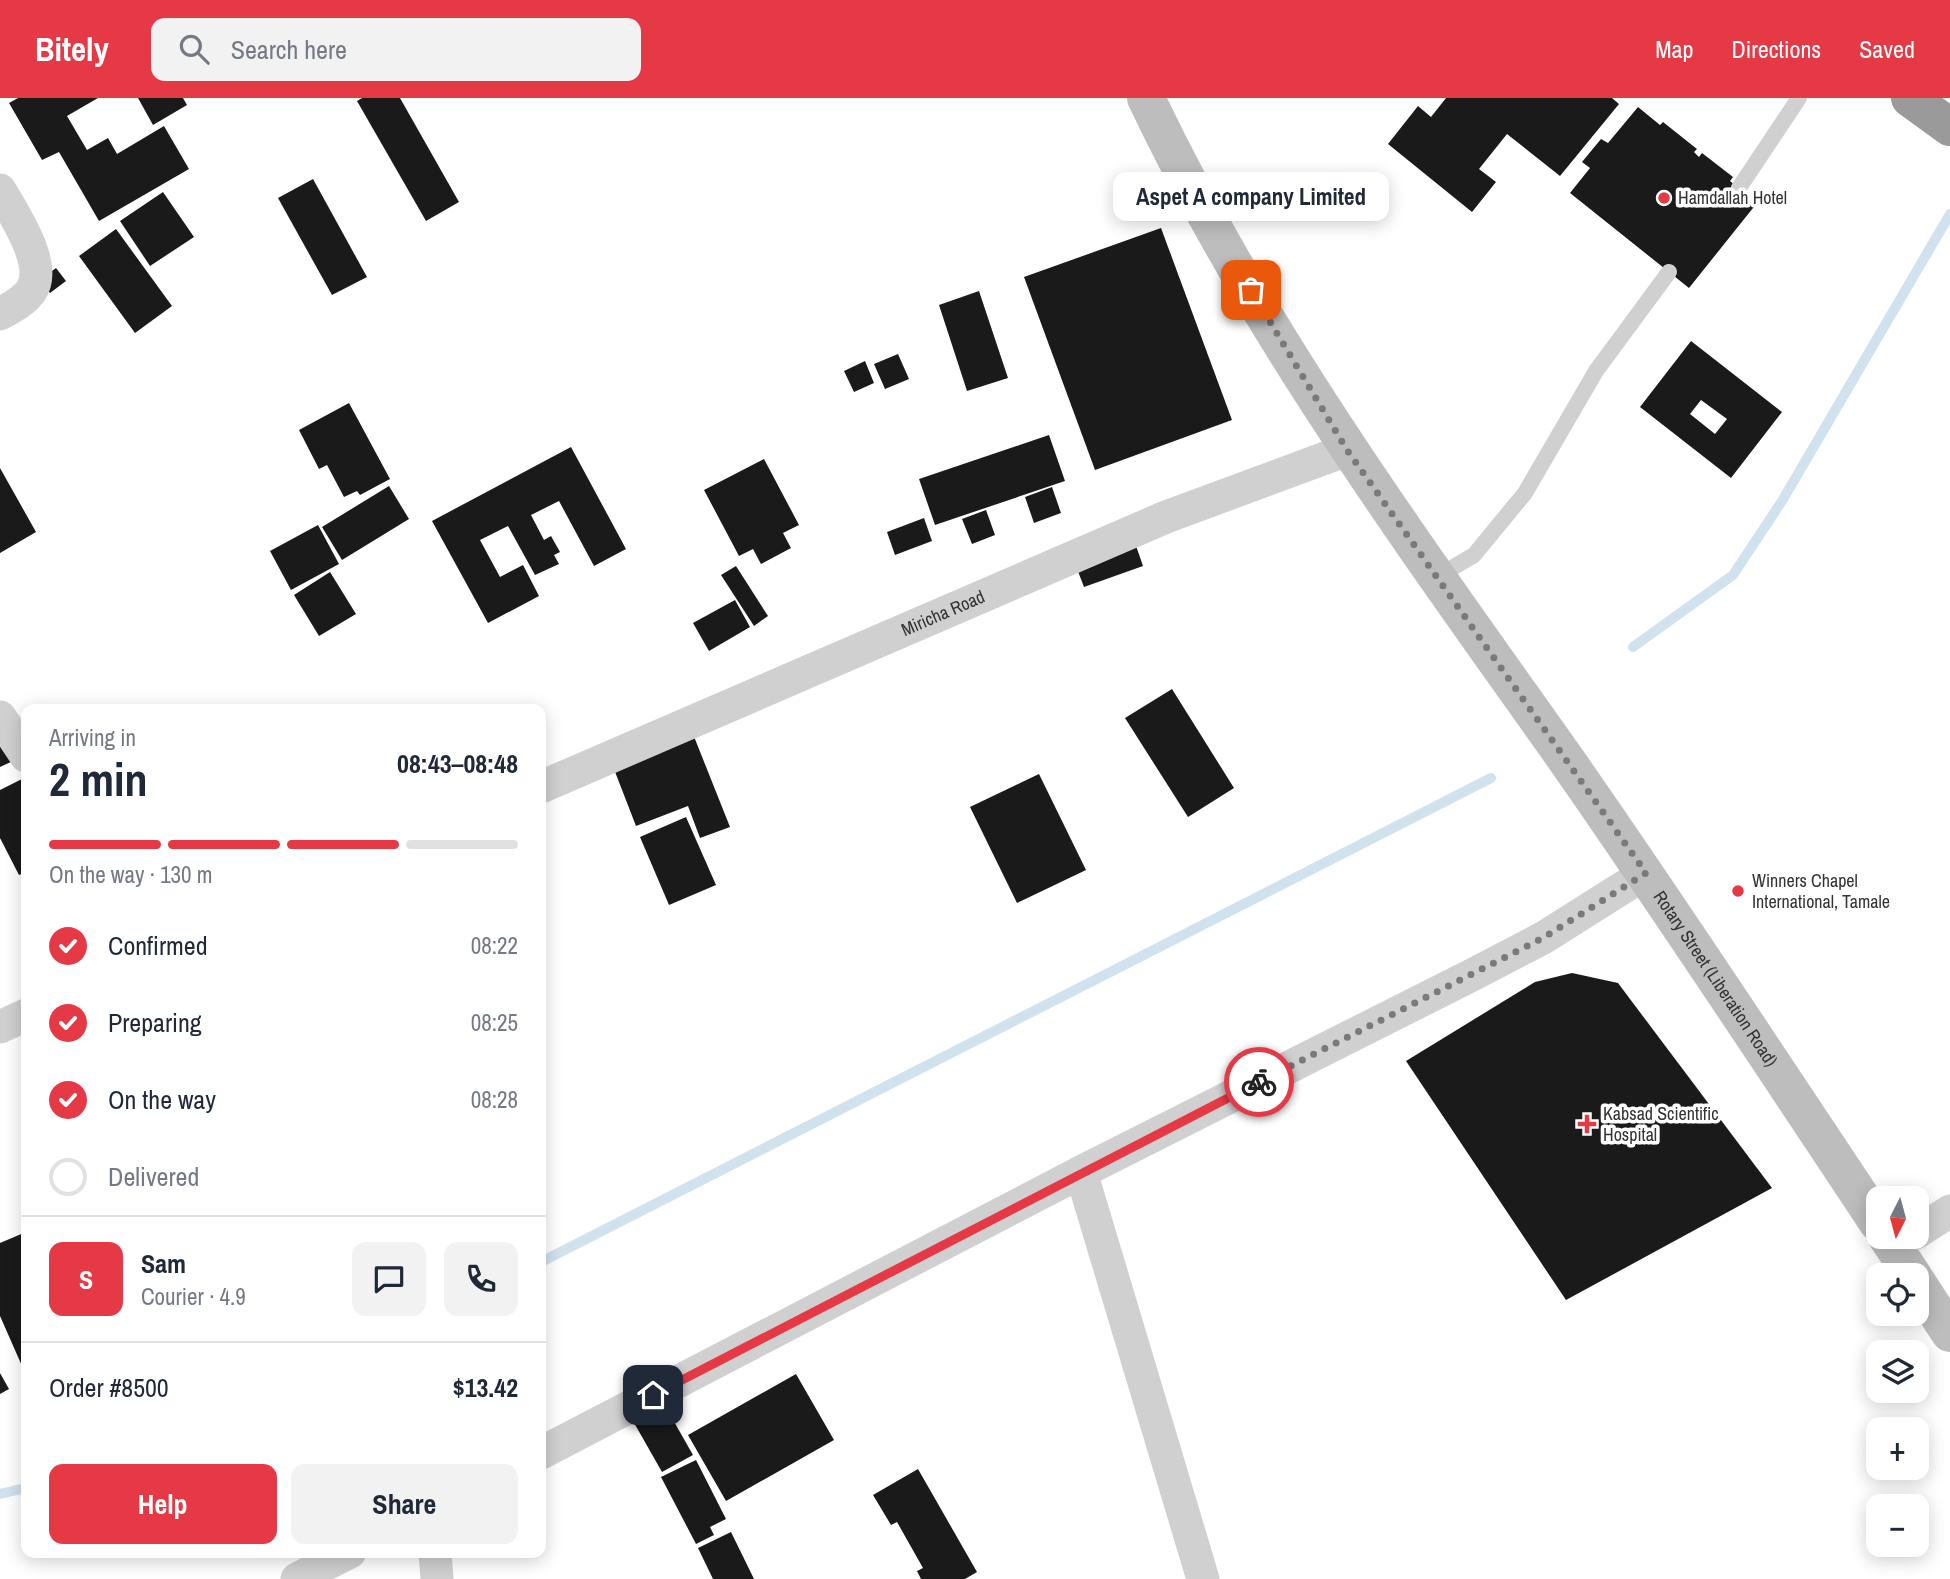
<!DOCTYPE html>
<meta charset="utf-8">
<style>
body{margin:0;font-family:"Archivo Narrow",sans-serif;background:#f2f2f3;color:#1f2937;height:100vh;display:flex;flex-direction:column;font-size:26px;white-space:nowrap}
*{box-sizing:border-box;margin:0}
p{font-size:23px;color:#747a83}
.icon{flex:none;width:38px;height:38px;fill:none;stroke:currentColor;stroke-width:2;stroke-linecap:round;stroke-linejoin:round}
.map{position:relative;flex:1;overflow:hidden}
.details{position:absolute;left:21px;top:606px;width:525px;height:854px;display:flex;flex-direction:column;background:#fff;border-radius:14px;box-shadow:0 4px 18px #0003}
.details>*{flex:none}
.needle{width:46px;rotate:186deg}
.buttons{position:absolute;left:1866px;top:1088px;display:grid;gap:14px}
.buttons a{display:grid;place-items:center;width:63px;height:63px;border-radius:14px;background:#fff;box-shadow:0 4px 18px #0003;font-size:35px}
.pin{position:absolute;display:grid;place-items:center;width:60px;height:60px;color:#fff;margin:-30px;border-radius:14px;box-shadow:0 4px 10px #0006}
.courier{position:absolute;display:grid;place-items:center;width:70px;height:70px;margin:-35px;border:5px solid #e63946;border-radius:50%;background:#fff;color:#222;box-shadow:0 2px 9px #0007}
.bubble{position:absolute;height:49px;border-radius:14px;background:#fff;box-shadow:0 4px 18px #0003;font-size:23px;font-weight:800;line-height:49px;text-align:center}
.head em{font-style:normal;font-weight:800}
.head div{display:flex;flex-direction:column-reverse}
.head{display:flex;align-items:center;justify-content:space-between;height:119px;padding:0 28px}
h1{font-size:46px;font-weight:800;line-height:52px}
.bar{display:grid;grid-template-columns:repeat(4,1fr);gap:10px 7px;align-content:center;height:84px;padding:0 28px}
.bar i{height:9px;border-radius:5px;background:#e0e1e3}
.bar .on{background:#e63946}
.bar p{grid-column:span 4}
.line{display:flex;align-items:center;gap:18px;padding:0 28px;border-top:2px solid #e0e1e3}
.line div{flex:1}
.round{display:grid;place-items:center;flex:none;width:74px;height:74px;border-radius:14px;background:#f2f2f3}
ol{padding:0 28px;list-style:none}
li{display:flex;align-items:center;gap:21px;height:77px}
li p{margin-inline-start:auto}
li .icon{padding:7px;border-radius:50%;background:#e63946;color:#fff;stroke-width:4}
li:last-child{color:#747a83}
li i{width:38px;height:38px;border:4px solid #e0e1e3;border-radius:50%}
.primary-button{display:flex;gap:14px;margin-top:auto;padding:14px 28px}
.primary-button a{flex:1;height:80px;border-radius:14px;background:#e63946;color:#fff;font-size:28px;font-weight:800;line-height:80px;text-align:center}
.primary-button a+a{background:#f2f2f3;color:#1f2937}
header{display:flex;align-items:center;gap:42px;box-sizing:border-box;height:98px;padding:0 35px;background:#e63946;color:#fff}
header strong{font-size:33px}
nav{display:flex;gap:38px;margin-inline-start:auto;font-size:24px}
.search{width:490px;height:63px;background:#f2f2f3;display:flex;align-items:center;gap:18px;box-sizing:border-box;padding:0 24px;border-radius:14px;color:#747a83;font-size:26px}
.map>svg:first-child{display:block}
.lines{fill:none;stroke-linecap:round;stroke-linejoin:round}
.stream{stroke:#cfe2ee;stroke-width:10}
.building{fill:#1a1a1a;fill-rule:evenodd}
.lane{stroke:#d0d0d0;stroke-width:16}
.street{stroke:#d0d0d0;stroke-width:33}
.secondary{stroke:#bdbdbd;stroke-width:38}
.highway{stroke:#9a9a9a;stroke-width:38}
.done{stroke:#7a7a7a;stroke-width:7;stroke-dasharray:0 12.6}
.route{stroke:#e63946;stroke-width:9}
.poi-dot{fill:#e63946;stroke:#fff;stroke-width:2.5}
.labels{text-anchor:middle;stroke-width:7;stroke-linejoin:round;paint-order:stroke}
.poi-label{font-size:18px;fill:#333;stroke:#fff;text-anchor:start}
.street-label{font-size:18px;fill:#333;stroke:#fff}
</style>
<header>
<strong>Bitely</strong>
<div class="search"><svg class="icon" aria-label="search" viewBox="0 0 24 24"><circle cx="10" cy="10" r="6"/><path d="M15 15l6 6"/></svg>Search here</div>
<nav><a>Map</a><a>Directions</a><a>Saved</a></nav>
</header>
<div class="map">
<svg width="1950" height="1481" viewBox="0 0 1950 1481">
<rect width="100%" height="100%" fill="#fff"/>
<g class="lines">
<g class="stream">
<path d="M1633 549 1733 477 1782 403 1950 116"/>
<path d="M541 1164 1491 680"/>
<path d="M0 1396 26 1390"/>
</g>
</g>
<g class="building">
<path d="M18 0H98L67 18 87 52 108 40 117 56 164 28 189 71 99 123 59 54 42 62 9 5Z"/>
<path d="M138 0H183L187 7 153 27Z"/>
<path d="M362 0H400L459 104 426 123 357 3Z"/>
<path d="M1446 0H1612L1619 6 1560 78 1507 36 1479 71 1496 84 1472 114 1388 46 1418 8 1431 19Z"/>
<path d="M1638 9 1660 27 1663 24 1697 51 1694 54 1699 59 1702 55 1733 79 1730 83 1757 105 1689 190 1570 95 1590 70 1582 64 1601 41 1608 45Z"/>
<path d="M313 81 367 179 332 197 278 100Z"/>
<path d="M163 94 194 139 150 168 120 123Z"/>
<path d="M1161 130 1232 322 1095 372 1024 179Z"/>
<path d="M116 131 172 208 135 235 79 158Z"/>
<path d="M56 170 66 183 50 195 40 182Z"/>
<path d="M979 193 1008 280 967 293 939 207Z"/>
<path d="M1691 243 1782 314 1731 380 1640 309ZM1701 302 1727 321 1715 336 1690 316Z"/>
<path d="M898 256 909 281 885 291 874 266Z"/>
<path d="M865 263 874 285 854 294 844 273Z"/>
<path d="M349 305 390 381 360 397 357 393 344 399 327 367 319 371 299 332Z"/>
<path d="M1049 337 1065 383 935 427 919 381Z"/>
<path d="M571 349 626 451 594 468 559 403 531 417 544 442 551 438 560 454 554 457 559 466 535 477 508 428 480 442 500 479 523 467 539 498 488 525 432 423Z"/>
<path d="M764 361 799 427 783 435 791 450 761 466 753 451 739 458 704 392Z"/>
<path d="M0 370 36 434 0 455Z"/>
<path d="M389 388 409 421 342 462 322 429Z"/>
<path d="M1052 389 1061 415 1034 425 1025 399Z"/>
<path d="M986 412 995 437 972 446 962 421Z"/>
<path d="M924 420 932 443 895 457 887 434Z"/>
<path d="M318 427 339 466 291 492 270 453Z"/>
<path d="M1134 442 1143 468 1084 489 1074 463Z"/>
<path d="M736 468 768 518 754 528 721 477Z"/>
<path d="M330 474 356 516 319 538 294 497Z"/>
<path d="M735 502 750 529 709 553 693 525Z"/>
<path d="M1172 591 1234 690 1188 719 1125 620Z"/>
<path d="M0 634 13 663 0 669Z"/>
<path d="M693 636 730 729 700 740 688 708 636 728 612 666Z"/>
<path d="M1039 676 1086 772 1017 805 970 709Z"/>
<path d="M26 679V774L19 777 0 740V692Z"/>
<path d="M686 719 716 787 669 807 640 739Z"/>
<path d="M1572 875 1618 885 1772 1090 1566 1202 1406 963 1535 884Z"/>
<path d="M26 1134V1185L23 1187 26 1194V1277L0 1218V1145Z"/>
<path d="M0 1275 9 1291 0 1296Z"/>
<path d="M796 1276 834 1342 726 1403 688 1337Z"/>
<path d="M664 1306 693 1357 662 1374 633 1323Z"/>
<path d="M696 1362 726 1421 710 1429 714 1437 696 1446 661 1379Z"/>
<path d="M918 1371 977 1474 965 1481H921L917 1473 923 1470 897 1424 891 1427 873 1397Z"/>
<path d="M731 1434 754 1481H713L698 1450Z"/>
</g>
<g class="lines">
<g class="lane">
<path d="M1739 90 1799 0"/>
<path d="M1437 479 1474 457 1525 395 1596 273 1669 174"/>
</g>
<g class="street">
<path d="M0 92C13 115 49 167 31 193 23 204 12 209 0 216"/>
<path d="M0 619 26 658"/>
<path id="s1" d="M541 689 1166 419 1347 352"/>
<path d="M0 929 26 917"/>
<path d="M1081 1074 1203 1481"/>
<path d="M1916 1135 1950 1113"/>
<path d="M541 1355 1081 1074 1472 877 1543 840 1646 775"/>
<path d="M435 1454 437 1481"/>
<path d="M297 1481 350 1454"/>
</g>
<g class="secondary">
<path id="s2" d="M1146 0C1258 236 1415 448 1565 660 1672 813 1775 970 1878 1125"/>
<path d="M1887 1139 1913 1178"/>
<path d="M1916 1183 1950 1235"/>
</g>
<path class="highway" d="M1910 0 1950 29"/>
</g>
<g class="lines">
<path class="done" d="M1251 192 1347 352 1646 775 1543 840 1259 984"/>
<path class="route" d="M653 1297 1259 984"/>
</g>
<g class="poi-dot">
<circle cx="1664" cy="100" r="7"/>
<circle cx="1738" cy="793" r="7"/>
<path d="M1583.5 1015.5h7v7h7v7h-7v7h-7v-7h-7v-7h7z"/>
</g>
<g class="labels">
<g class="poi-label">
<text x="1678" y="106">Hamdallah Hotel</text>
<text x="1752" y="789">Winners Chapel<tspan x="1752" dy="21">International, Tamale</tspan></text>
<text x="1603" y="1022">Kabsad Scientific<tspan x="1603" dy="21">Hospital</tspan></text>
</g>
<g class="street-label">
<text dy="6" stroke="none"><textPath href="#s1" startOffset="438">Miricha Road</textPath></text>
<text dy="6" stroke="none"><textPath href="#s2" startOffset="1050">Rotary Street (Liberation Road)</textPath></text>
</g>
</g>
</svg>
<div class="buttons">
<a><svg class="needle" viewBox="-14 -14 28 28"><path d="M0-13l5 13h-10z" fill="#e53935"/><path d="M0 13l5-13h-10z" fill="#747a83"/></svg></a>
<a><svg class="icon" aria-label="locate" viewBox="0 0 24 24"><circle cx="12" cy="12" r="6"/><path d="M12 2v4M12 18v4M2 12h4M18 12h4"/></svg></a>
<a><svg class="icon" aria-label="layers" viewBox="0 0 24 24"><path d="M12 4l9 5-9 5-9-5zM3 14l9 5 9-5"/></svg></a>
<a>+</a>
<a>−</a>
</div>
<div class="pin" style="left:1251px;top:192px;background:#ea580c"><svg class="icon" aria-label="bag" viewBox="0 0 24 24"><path d="M5 8h14l-1 12H6zM9 8a3 3 0 0 1 6 0"/></svg></div>
<div class="pin" style="left:653px;top:1297px;background:#1f2937"><svg class="icon" aria-label="home" viewBox="0 0 24 24"><path d="M3 11l9-7 9 7M6 9v11h12V9"/></svg></div>
<div class="courier" style="left:1259px;top:984px"><svg class="icon" aria-label="bike" viewBox="0 0 24 24"><circle cx="6" cy="16" r="4"/><circle cx="18" cy="16" r="4"/><path d="M6 16l4-8h5l3 8M10 8l3 8H6M13 5h3"/></svg></div>
<div class="bubble" style="left:1113px;top:74px;width:276px">Aspet A company Limited</div>
<section class="details">
<div class="head"><div><h1>2 min</h1><p>Arriving in</p></div><em>08:43–08:48</em></div>
<div class="bar"><i class="on"></i><i class="on"></i><i class="on"></i><i></i><p>On the way · 130 m</p></div>
<ol>
<li><svg class="icon" aria-label="check" viewBox="0 0 24 24"><path d="M5 12l5 5 9-10"/></svg>Confirmed<p>08:22</p></li>
<li><svg class="icon" aria-label="check" viewBox="0 0 24 24"><path d="M5 12l5 5 9-10"/></svg>Preparing<p>08:25</p></li>
<li><svg class="icon" aria-label="check" viewBox="0 0 24 24"><path d="M5 12l5 5 9-10"/></svg>On the way<p>08:28</p></li>
<li><i></i>Delivered</li>
</ol>
<div class="line" style="height:126px"><b class="round" style="background:#e63946;color:#fff">S</b><div><b>Sam</b><p>Courier · 4.9</p></div><a class="round"><svg class="icon" aria-label="chat" viewBox="0 0 24 24"><path d="M4 5h16v11H9l-5 4z"/></svg></a><a class="round"><svg class="icon" aria-label="phone" viewBox="0 0 24 24"><path d="M5 4h4l2 5-3 2q2 4 5 5l2-3 5 2v4C11 20 4 13 5 4z"/></svg></a></div>
<div class="line" style="height:91px"><div>Order #8500</div><b>$13.42</b></div>
<div class="primary-button"><a>Help</a><a>Share</a></div>
</section>
</div>
